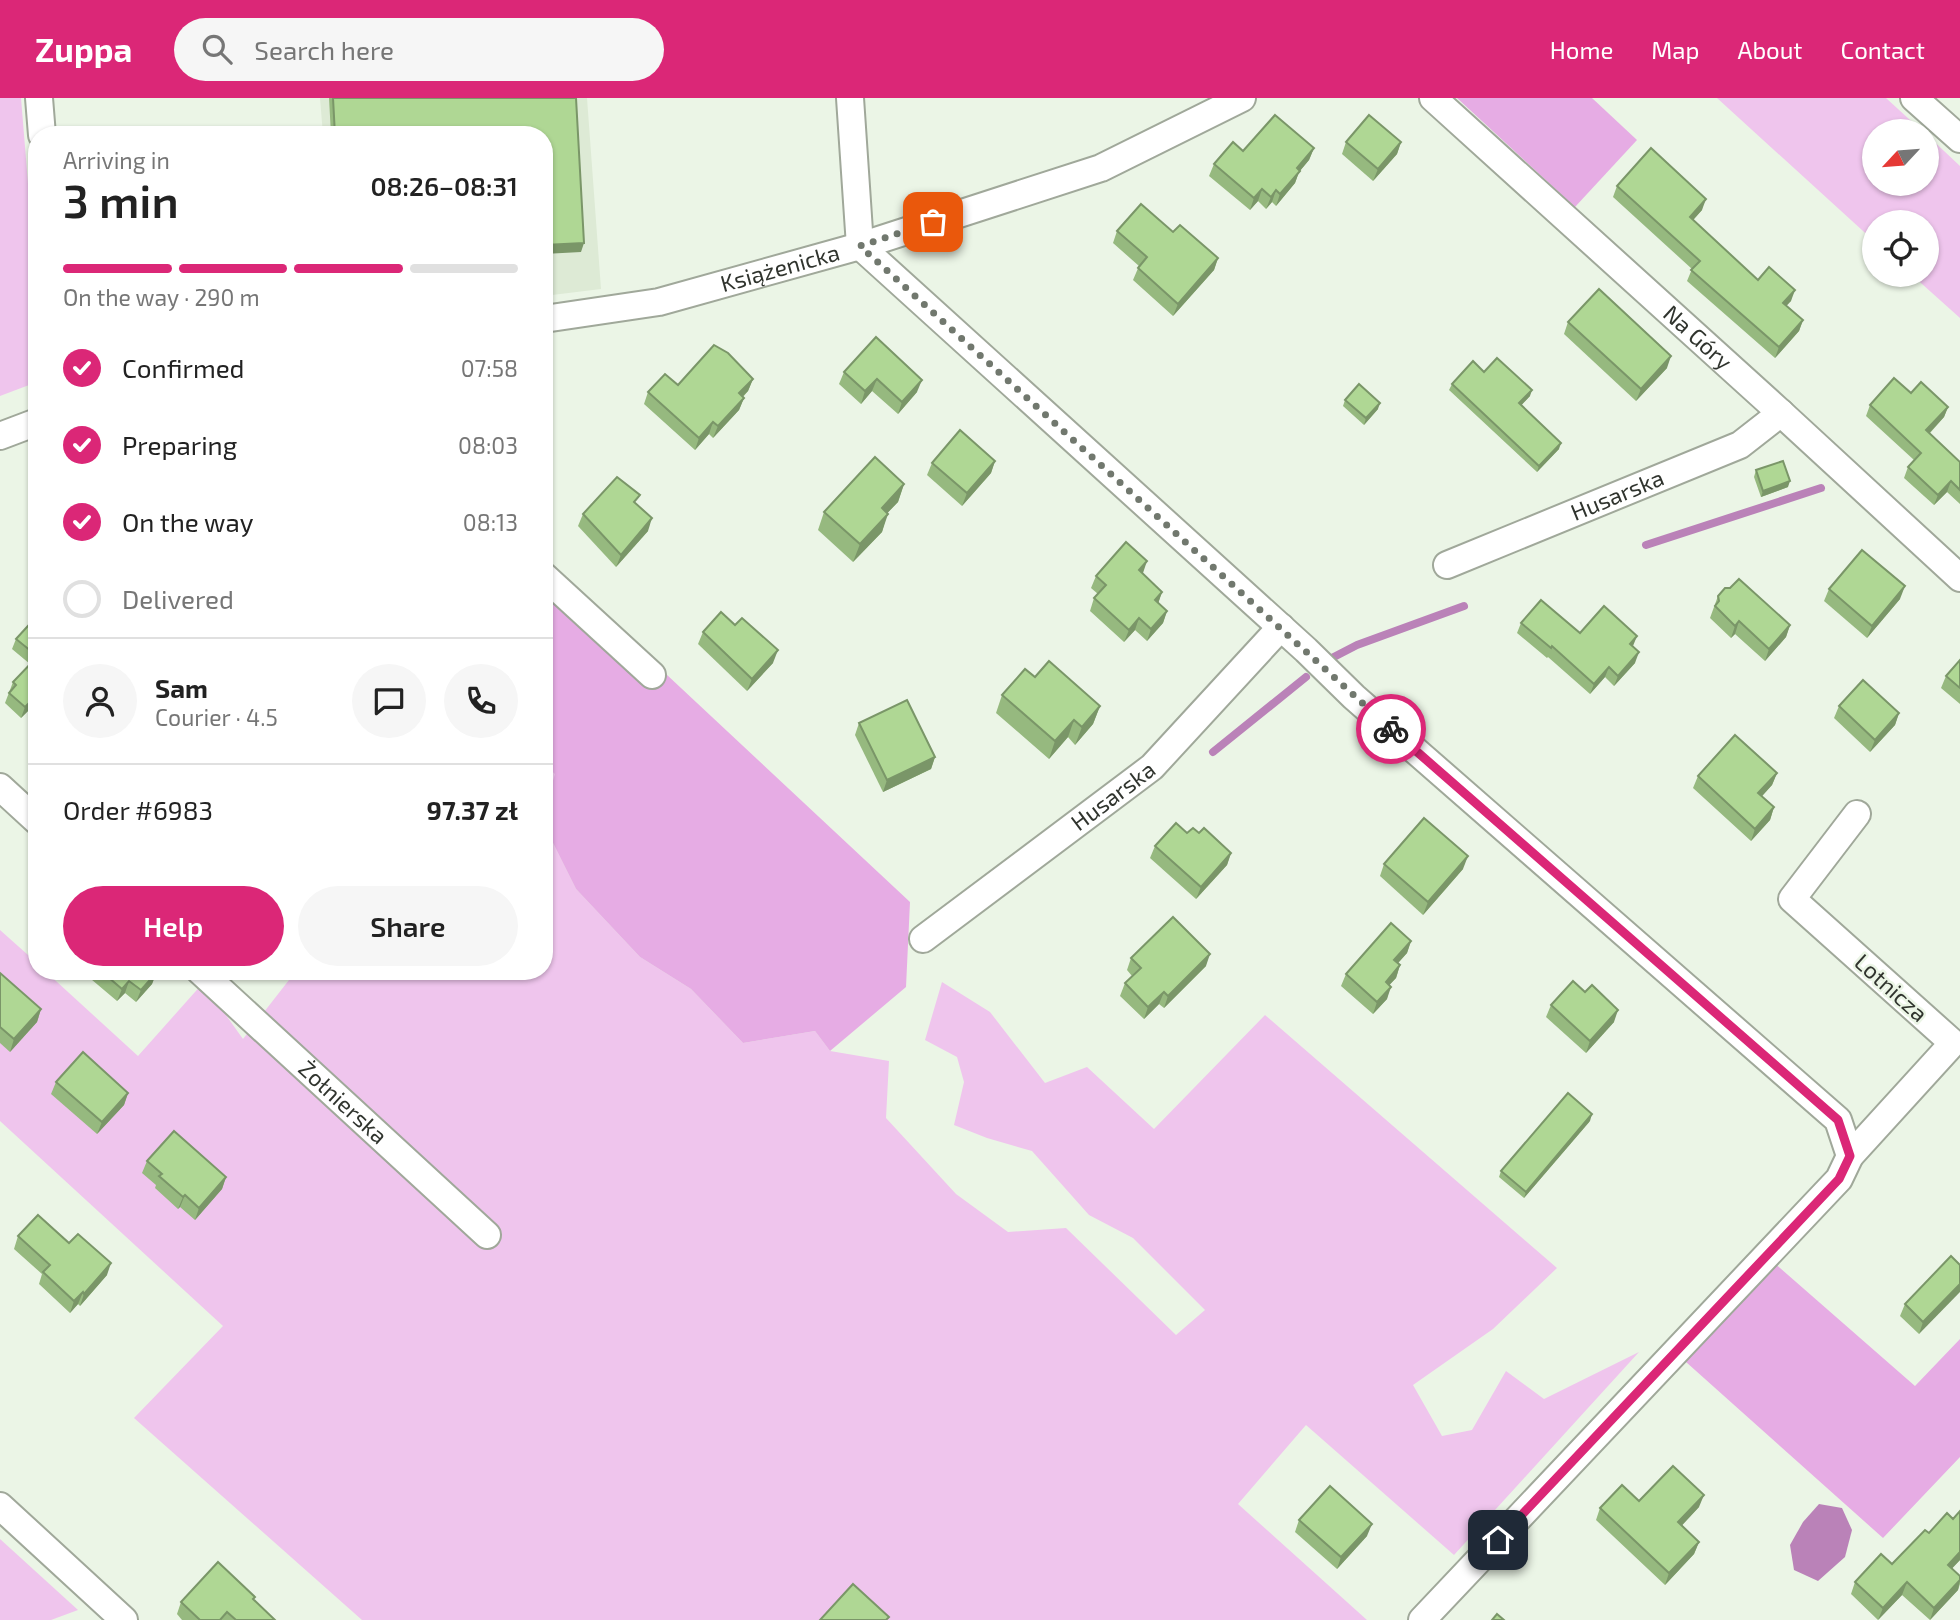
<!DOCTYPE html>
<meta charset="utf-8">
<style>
body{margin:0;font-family:"Exo 2",sans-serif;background:#f6f6f6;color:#222;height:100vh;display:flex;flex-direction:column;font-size:26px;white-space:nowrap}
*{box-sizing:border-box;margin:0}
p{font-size:23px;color:#767676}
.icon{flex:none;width:38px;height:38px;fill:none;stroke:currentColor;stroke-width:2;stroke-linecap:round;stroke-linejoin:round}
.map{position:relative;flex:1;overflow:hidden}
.details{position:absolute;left:28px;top:28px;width:525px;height:854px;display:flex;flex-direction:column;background:#fff;border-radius:28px;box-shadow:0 2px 5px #0004}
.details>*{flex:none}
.needle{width:46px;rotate:244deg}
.controls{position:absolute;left:1862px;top:21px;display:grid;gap:14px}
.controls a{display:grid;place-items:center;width:77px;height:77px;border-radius:50%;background:#fff;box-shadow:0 2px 5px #0004;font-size:35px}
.pin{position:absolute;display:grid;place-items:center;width:60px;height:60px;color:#fff;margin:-30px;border-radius:14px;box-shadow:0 4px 10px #0006}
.courier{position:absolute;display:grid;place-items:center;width:70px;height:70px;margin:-35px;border:5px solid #db2777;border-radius:50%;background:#fff;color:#222;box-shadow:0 2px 9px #0007}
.overview em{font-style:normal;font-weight:600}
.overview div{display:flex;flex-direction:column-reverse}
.overview{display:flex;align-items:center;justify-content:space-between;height:119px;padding:0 35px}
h1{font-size:46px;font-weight:600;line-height:52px}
.bar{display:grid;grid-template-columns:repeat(4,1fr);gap:10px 7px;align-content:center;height:84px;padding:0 35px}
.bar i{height:9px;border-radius:5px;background:#e0e0e0}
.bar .active{background:#db2777}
.bar p{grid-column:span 4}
.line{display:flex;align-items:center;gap:18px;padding:0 35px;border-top:2px solid #e0e0e0}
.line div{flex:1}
.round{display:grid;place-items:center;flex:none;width:74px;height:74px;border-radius:37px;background:#f6f6f6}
ol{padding:0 35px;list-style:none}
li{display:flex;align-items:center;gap:21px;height:77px}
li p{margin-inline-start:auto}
li .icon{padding:7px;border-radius:50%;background:#db2777;color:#fff;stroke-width:4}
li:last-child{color:#767676}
li i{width:38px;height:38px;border:4px solid #e0e0e0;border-radius:50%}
.primary-button{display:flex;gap:14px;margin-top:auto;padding:14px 35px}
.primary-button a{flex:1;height:80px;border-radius:42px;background:#db2777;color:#fff;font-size:28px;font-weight:600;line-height:80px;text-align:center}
.primary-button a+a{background:#f6f6f6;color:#222}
header{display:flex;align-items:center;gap:42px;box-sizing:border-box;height:98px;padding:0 35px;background:#db2777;color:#fff}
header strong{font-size:33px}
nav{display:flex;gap:38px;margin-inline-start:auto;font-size:24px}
.search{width:490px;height:63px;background:#f6f6f6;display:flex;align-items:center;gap:18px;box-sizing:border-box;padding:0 24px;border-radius:38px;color:#767676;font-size:26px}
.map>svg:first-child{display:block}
.built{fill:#ddead5}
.green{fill:#efc5ed}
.forest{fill:#e6ace4}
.water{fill:#ba82b8}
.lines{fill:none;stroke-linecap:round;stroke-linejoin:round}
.stream{stroke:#ba82b8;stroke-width:8}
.minor-casing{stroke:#a0a89a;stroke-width:30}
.minor{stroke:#fff;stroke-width:26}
.wall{fill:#96b97f}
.shaded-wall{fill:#7a9668}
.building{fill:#afd794;stroke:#7a9668;stroke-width:2}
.done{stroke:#71786e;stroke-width:7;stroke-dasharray:0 12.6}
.route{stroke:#db2777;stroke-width:9}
.labels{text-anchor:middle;stroke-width:5;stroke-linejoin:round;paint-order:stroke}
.street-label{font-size:23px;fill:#30342e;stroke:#ebf5e6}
</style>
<header>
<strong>Zuppa</strong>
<div class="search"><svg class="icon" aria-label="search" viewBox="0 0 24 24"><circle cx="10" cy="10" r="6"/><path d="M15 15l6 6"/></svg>Search here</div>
<nav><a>Home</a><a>Map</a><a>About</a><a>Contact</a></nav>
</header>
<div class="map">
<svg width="1960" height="1522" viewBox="0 0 1960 1522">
<rect width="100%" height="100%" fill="#ebf5e6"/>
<path class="built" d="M320 0H587L601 191 544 198V37H323Z"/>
<g class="green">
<path d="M0 0H21L37 195V284L0 298Z"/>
<path d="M1717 0H1886L1922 33H1874V86H1927V37L1960 68V220L1912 177H1927V124H1874V143Z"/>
<path d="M544 663 566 676 544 717Z"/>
<path d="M544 727 576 791 640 859 691 891 743 945 815 933 830 953 889 963 886 1020 956 1096 1008 1134 1066 1130 1176 1237 1205 1212 1133 1140 1089 1117 1032 1053 987 1040 954 1027 964 984 957 959 925 942 942 884 990 914 1045 985 1087 969 1154 1031 1265 917 1557 1170 1493 1231 1413 1287 1442 1338 1472 1332 1506 1273 1544 1301 1639 1254 1454 1457 1306 1327 1238 1406 1367 1522H362L134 1320 223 1228 0 1023V832L37 865V873H45L138 958 203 885 243 941 296 873H544Z"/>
<path d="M0 1441 78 1512 51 1522H0Z"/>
</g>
<g class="forest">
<path d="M1457 0H1592L1637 42 1575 109Z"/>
<path d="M544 462 910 804 906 889 830 953 815 933 743 945 691 891 640 859 576 791 544 727V713L555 676 544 666Z"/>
<path d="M1772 1163 1915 1288 1960 1241V1359L1883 1440 1686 1264Z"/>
</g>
<path class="water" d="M1819 1406 1842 1410 1852 1432 1845 1459 1818 1483 1794 1472 1790 1447 1803 1424Z"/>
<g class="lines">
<g class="stream">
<path d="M1646 447 1821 390"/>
<path d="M1328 562 1357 547 1464 508"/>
<path d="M1213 654 1306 579"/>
</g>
<defs>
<g id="minor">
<path d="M39 0 42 37"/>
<path d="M850 0 860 148 1306 552 1354 599 1838 1022 1850 1058"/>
<path id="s1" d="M1433 0 1781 315 1960 480"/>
<path d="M1914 0 1960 41"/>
<path id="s2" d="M544 221 659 204 860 148 1101 70 1242 0"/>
<path d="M0 338 37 324"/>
<path id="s3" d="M1447 467 1740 347 1781 315"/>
<path d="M544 478 652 577"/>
<path d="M0 689 37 723"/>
<path id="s4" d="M923 841 1152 669 1281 529"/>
<path id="s5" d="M200 873 487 1137"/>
<path d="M0 1408 124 1522"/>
<path d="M1422 1522 1839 1081 1850 1058 1953 945 1792 801 1857 716"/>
</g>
</defs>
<use href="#minor" class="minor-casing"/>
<use href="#minor" class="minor"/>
</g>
<g class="wall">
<path d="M329 0H576L581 154 544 37H331Z"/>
<path d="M1346 44H1401L1397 56 1373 83 1342 56Z"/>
<path d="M1314 50 1309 62 1299 74 1295 85 1276 108 1272 104 1266 111 1258 103 1250 112 1209 78 1214 66 1243 53Z"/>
<path d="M1617 88 1702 112 1693 122 1758 182 1791 203 1786 207 1803 222 1799 233 1775 260 1687 183 1692 171 1613 99Z"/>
<path d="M1117 133 1173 134 1218 160 1214 172 1173 218 1133 182 1139 168 1113 145Z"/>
<path d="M1568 224 1667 270 1636 303 1564 236Z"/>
<path d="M876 239 917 294 898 316 872 293 861 306 839 286 844 274Z"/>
<path d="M1484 274 1530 298 1521 307 1559 351 1537 374 1449 292 1452 286Z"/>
<path d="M753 281 748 293 743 299 744 300 739 312 713 340 709 336 695 352 644 306 648 294 678 287Z"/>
<path d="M1911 295 1948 309 1944 319 1930 335 1960 364V406L1947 394 1934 407 1904 380 1908 369 1914 362 1866 318 1870 307Z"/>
<path d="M1345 302 1378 311 1364 327 1343 308Z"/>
<path d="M995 363 991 375 962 408 927 377 932 365Z"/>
<path d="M1756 372 1788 389 1761 399 1754 379Z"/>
<path d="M904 386 898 404 887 415 882 434 853 464 818 432 824 414Z"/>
<path d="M637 406 648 433 616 469 578 428 583 416Z"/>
<path d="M1143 476 1162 494 1158 505 1167 513 1163 525 1147 543 1135 532 1124 544 1090 513 1094 500 1098 496 1091 490 1096 478Z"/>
<path d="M1829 491 1900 501 1867 540 1824 503Z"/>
<path d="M1718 498 1790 527 1786 539 1765 563 1735 536 1731 540 1710 520Z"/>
<path d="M37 518V619L29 612 21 620 5 605 13 584 30 566 12 551 16 541Z"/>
<path d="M1521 525 1580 535 1633 549 1635 565 1614 588 1605 579 1590 596 1548 559 1547 560 1517 535Z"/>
<path d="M703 534 773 565 747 593 698 546Z"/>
<path d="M1960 562V606L1941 590 1946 578Z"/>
<path d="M1035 579 1100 608 1093 626 1075 647 1068 639 1049 661 996 615 1002 597Z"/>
<path d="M1839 608 1899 615 1895 627 1870 654 1834 620Z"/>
<path d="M859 625 935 659 931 671 883 694 855 637Z"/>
<path d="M1777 675 1772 687 1762 698 1774 709 1770 722 1751 743 1693 690 1698 678Z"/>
<path d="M1187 735H1199L1231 755 1227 767 1196 801 1150 760 1155 748Z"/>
<path d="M1384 766 1463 771 1423 817 1380 778Z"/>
<path d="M1411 843 1407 855 1398 865 1400 867 1396 880 1389 887 1387 901 1373 916 1341 888 1346 876Z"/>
<path d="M1131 860 1206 868 1164 910 1159 906 1144 921 1120 898 1125 885 1132 878 1127 872Z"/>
<path d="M85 873H156L152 886 136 904 125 895 117 903 85 876Z"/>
<path d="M0 875 41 911 37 924 10 954 0 945Z"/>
<path d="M1585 894 1614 924 1586 955 1546 919 1551 907Z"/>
<path d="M56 984 128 995 124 1007 97 1036 51 996Z"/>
<path d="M1590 1023 1524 1100 1499 1079 1501 1073Z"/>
<path d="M147 1063 226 1079 222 1091 195 1122 180 1109 178 1111 155 1090 156 1087 142 1075Z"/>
<path d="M18 1138 69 1145 107 1177 80 1208 78 1206 70 1215 39 1186 42 1176 14 1151Z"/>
<path d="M1960 1167 1919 1236 1900 1218 1905 1206Z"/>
<path d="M1639 1403 1699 1409 1682 1427 1699 1444 1694 1456 1665 1487 1596 1422 1600 1410Z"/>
<path d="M1960 1413V1462L1952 1470 1960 1478V1486L1958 1492 1930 1522 1902 1497 1878 1522 1851 1496 1855 1484 1892 1466 1929 1435 1953 1421Z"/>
<path d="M1299 1422 1367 1438 1337 1471 1295 1434Z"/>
<path d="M254 1502 275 1522H182L177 1516 181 1504Z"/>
</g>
<g class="shaded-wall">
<path d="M1401 44 1397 56 1373 83 1378 71Z"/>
<path d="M1314 50 1309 62 1299 74 1295 85 1276 108 1280 96 1297 70Z"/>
<path d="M1262 91 1258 103 1250 112 1254 100Z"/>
<path d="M1276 92 1272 104 1266 111 1271 99Z"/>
<path d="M1706 101 1702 112 1686 130 1690 119Z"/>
<path d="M584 145 581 154 544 156V147Z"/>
<path d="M1218 160 1214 172 1173 218 1178 206Z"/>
<path d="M1795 192 1791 203 1779 216 1783 205Z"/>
<path d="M1803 222 1799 233 1775 260 1779 249Z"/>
<path d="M1671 258 1667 270 1636 303 1641 291Z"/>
<path d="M753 281 748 293 734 307 739 295Z"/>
<path d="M877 281 872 293 861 306 865 293Z"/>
<path d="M922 282 917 294 898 316 902 304Z"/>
<path d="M1532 292 1530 298 1517 312 1519 305Z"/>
<path d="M744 300 739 312 713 340 718 328Z"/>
<path d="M1380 305 1378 311 1364 327 1366 320Z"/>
<path d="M1948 309 1944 319 1922 343 1926 332Z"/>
<path d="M713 324 709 336 695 352 699 340Z"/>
<path d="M1561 345 1559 351 1537 374 1539 368Z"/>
<path d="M995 363 991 375 962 408 967 395Z"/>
<path d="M1790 383 1788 389 1761 399 1763 393Z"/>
<path d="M1951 383 1947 394 1934 407 1938 397Z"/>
<path d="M904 386 898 404 875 428 882 410Z"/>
<path d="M888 416 882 434 853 464 860 446Z"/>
<path d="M652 420 648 433 616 469 621 457Z"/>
<path d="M1147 463 1143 475 1135 485 1139 472Z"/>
<path d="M1905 488 1900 501 1867 540 1872 528Z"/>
<path d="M1162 494 1158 506 1155 502Z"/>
<path d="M1167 513 1163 525 1147 543 1151 531Z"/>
<path d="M1139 520 1135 532 1124 544 1129 532Z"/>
<path d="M1739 523 1735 536 1731 540 1735 528Z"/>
<path d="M1790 527 1786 539 1765 563 1769 551Z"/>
<path d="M1637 538 1633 548 1630 546Z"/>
<path d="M778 552 773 565 747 593 752 581Z"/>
<path d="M1639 554 1635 565 1614 588 1618 578Z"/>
<path d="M1609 569 1605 579 1590 596 1594 586Z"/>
<path d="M32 602 29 612 21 620 25 609Z"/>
<path d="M1100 608 1093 626 1075 647 1082 629Z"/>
<path d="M1899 615 1895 627 1870 654 1875 642Z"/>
<path d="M1074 622 1068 639 1049 661 1055 643Z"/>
<path d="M935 659 931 671 883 694 887 682Z"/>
<path d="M1777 675 1772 687 1754 707 1758 695Z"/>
<path d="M1774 709 1770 722 1751 743 1755 731Z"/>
<path d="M1231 755 1227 767 1196 801 1201 789Z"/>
<path d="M1468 758 1463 771 1423 817 1428 804Z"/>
<path d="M1411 843 1407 855 1390 874 1394 862Z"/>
<path d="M1210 856 1206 868 1164 910 1168 898Z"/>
<path d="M1400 867 1396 880 1381 896 1386 884Z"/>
<path d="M157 874 152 886 136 904 141 892Z"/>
<path d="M129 883 125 895 117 903 122 891Z"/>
<path d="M1391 889 1387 901 1373 916 1377 904Z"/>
<path d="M1164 894 1159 906 1144 921 1148 909Z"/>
<path d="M41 911 37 924 10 954 14 941Z"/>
<path d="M1618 912 1614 924 1586 955 1590 943Z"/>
<path d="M128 995 124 1007 97 1036 102 1024Z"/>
<path d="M1592 1016 1590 1023 1524 1100 1526 1094Z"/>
<path d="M226 1079 222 1091 195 1122 199 1110Z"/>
<path d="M185 1097 180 1109 178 1111 183 1099Z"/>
<path d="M111 1165 107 1177 80 1208 84 1196Z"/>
<path d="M1960 1186V1194L1919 1236 1923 1224Z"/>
<path d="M83 1194 78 1206 70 1215 74 1203Z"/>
<path d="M1704 1397 1699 1409 1674 1436 1678 1424Z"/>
<path d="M1372 1426 1367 1438 1337 1471 1341 1459Z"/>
<path d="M1699 1444 1694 1456 1665 1487 1669 1475Z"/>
<path d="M1960 1454V1462L1944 1479 1948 1467Z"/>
<path d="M1960 1482 1958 1492 1930 1522 1934 1510Z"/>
<path d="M1907 1484 1902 1497 1878 1522 1883 1510Z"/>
</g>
<g class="building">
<path d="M333 0H576L584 145 544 147V37H335Z"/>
<path d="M1275 17 1314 50 1297 70 1300 73 1280 96 1276 92 1271 99 1262 91 1254 100 1214 66 1233 44 1243 53Z"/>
<path d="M1369 17 1401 44 1378 71 1346 44Z"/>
<path d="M1651 50 1706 101 1690 119 1758 182 1769 169 1795 192 1783 205 1803 222 1779 249 1691 172 1700 163 1617 88Z"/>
<path d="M1141 106 1173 134 1180 127 1218 160 1178 206 1138 170 1147 159 1117 133Z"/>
<path d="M1599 191 1671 258 1641 291 1568 224Z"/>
<path d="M876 239 922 282 902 304 877 281 865 293 844 274Z"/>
<path d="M714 247 728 255 753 281 739 295 744 300 718 328 713 324 699 340 648 294 665 276 678 287Z"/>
<path d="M1497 260 1532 292 1519 305 1561 345 1539 368 1452 286 1473 263 1484 274Z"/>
<path d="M1894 280 1911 295 1921 284 1948 309 1926 332 1960 364V392L1951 383 1938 397 1908 369 1921 355 1870 307Z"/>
<path d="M1359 286 1380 305 1366 320 1345 302Z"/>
<path d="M960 332 995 363 967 395 932 365Z"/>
<path d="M875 359 904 386 882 410 888 416 860 446 824 414Z"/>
<path d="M1783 363 1790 383 1763 393 1756 372Z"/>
<path d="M617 379 640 397 634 404 652 420 621 457 583 416Z"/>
<path d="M1126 444 1147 463 1139 472 1162 494 1155 502 1167 513 1151 531 1139 520 1129 532 1094 500 1106 487 1096 478Z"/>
<path d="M1862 452 1905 488 1872 528 1829 491Z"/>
<path d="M1739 481 1790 527 1769 551 1739 523 1735 528 1715 508 1719 503 1718 498 1725 490H1730Z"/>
<path d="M1541 502 1580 535 1604 508 1637 538 1630 546 1639 554 1618 578 1609 569 1594 586 1552 548 1551 550 1521 525Z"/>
<path d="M721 514 735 527 742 520 778 552 752 581 703 534Z"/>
<path d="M37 518V558L16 541Z"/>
<path d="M37 559V606L32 602 25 609 9 595 16 587 13 584Z"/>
<path d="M1960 562V590L1946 578Z"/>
<path d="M1049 563 1100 608 1082 629 1074 622 1055 643 1002 597 1025 571 1035 579Z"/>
<path d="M1863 582 1899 615 1875 642 1839 608Z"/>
<path d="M907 602 935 659 887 682 859 625Z"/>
<path d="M1735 637 1777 675 1758 695 1774 709 1755 731 1698 678Z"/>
<path d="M1424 720 1468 758 1428 804 1384 766Z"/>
<path d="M1176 725 1187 735 1193 730 1199 735 1204 730 1231 755 1201 789 1155 748Z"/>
<path d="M1173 819 1210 856 1168 898 1164 894 1148 909 1125 885 1141 870 1131 860Z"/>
<path d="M1391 825 1411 843 1394 862 1400 867 1386 884 1391 889 1377 904 1346 876Z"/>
<path d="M101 873H156L157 874 141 892 129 883 122 891Z"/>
<path d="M0 875 41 911 14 941 0 929Z"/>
<path d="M1573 883 1585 894 1592 887 1618 912 1590 943 1551 907Z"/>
<path d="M83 954 128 995 102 1024 56 984Z"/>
<path d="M1568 995 1592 1016 1526 1094 1501 1073Z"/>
<path d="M174 1033 226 1079 199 1110 185 1097 183 1099 159 1078 162 1076 147 1063Z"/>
<path d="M38 1117 69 1145 78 1136 111 1165 84 1196 83 1194 74 1203 43 1174 50 1167 18 1138Z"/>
<path d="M1951 1158 1960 1167V1186L1923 1224 1905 1206Z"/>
<path d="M1673 1368 1704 1397 1678 1424 1699 1444 1669 1475 1600 1410 1622 1387 1639 1403Z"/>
<path d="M1330 1388 1372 1426 1341 1459 1299 1422Z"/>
<path d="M1960 1413V1454L1948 1467 1960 1478V1482L1934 1510 1907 1484 1883 1510 1855 1484 1881 1456 1892 1466 1925 1432 1929 1435 1947 1415 1953 1421Z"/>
<path d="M218 1464 255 1499 253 1501 275 1522H236L227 1514 220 1522H200L181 1504Z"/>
<path d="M853 1486 889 1519 886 1522H820Z"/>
<path d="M1497 1516 1504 1522H1492Z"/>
</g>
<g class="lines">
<path class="done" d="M933 124 860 148 1391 631"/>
<path class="route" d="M1391 631 1838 1022 1850 1058 1839 1081 1498 1442"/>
</g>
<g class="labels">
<g class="street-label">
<text dy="8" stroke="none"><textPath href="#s2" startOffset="242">Książenicka</textPath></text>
<text dy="8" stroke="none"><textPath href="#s1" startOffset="357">Na Góry</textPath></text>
<text dy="8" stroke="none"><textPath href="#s3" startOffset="184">Husarska</textPath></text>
<text dy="8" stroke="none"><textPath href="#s4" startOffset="238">Husarska</textPath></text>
<text transform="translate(1891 890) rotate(42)" y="8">Lotnicza</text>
<text dy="8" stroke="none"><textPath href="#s5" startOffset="194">Żołnierska</textPath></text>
</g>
</g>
</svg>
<div class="controls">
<a><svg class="needle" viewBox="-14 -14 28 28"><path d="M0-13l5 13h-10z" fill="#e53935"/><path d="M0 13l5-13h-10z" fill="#767676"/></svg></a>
<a><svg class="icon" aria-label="locate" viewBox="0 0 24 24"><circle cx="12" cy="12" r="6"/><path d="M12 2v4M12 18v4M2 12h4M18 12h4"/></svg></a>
</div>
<div class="pin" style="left:933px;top:124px;background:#ea580c"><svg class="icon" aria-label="bag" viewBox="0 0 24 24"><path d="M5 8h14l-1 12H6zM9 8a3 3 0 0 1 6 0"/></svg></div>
<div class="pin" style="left:1498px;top:1442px;background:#1f2937"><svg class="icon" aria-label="home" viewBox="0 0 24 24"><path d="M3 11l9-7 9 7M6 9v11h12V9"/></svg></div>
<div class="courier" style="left:1391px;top:631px"><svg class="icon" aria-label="bike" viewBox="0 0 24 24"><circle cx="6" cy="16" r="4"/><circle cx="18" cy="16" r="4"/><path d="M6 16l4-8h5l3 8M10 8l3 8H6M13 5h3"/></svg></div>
<section class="details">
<div class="overview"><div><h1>3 min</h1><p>Arriving in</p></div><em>08:26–08:31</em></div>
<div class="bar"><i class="active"></i><i class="active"></i><i class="active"></i><i></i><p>On the way · 290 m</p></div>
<ol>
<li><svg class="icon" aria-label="check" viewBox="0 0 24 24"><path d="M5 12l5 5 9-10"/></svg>Confirmed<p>07:58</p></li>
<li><svg class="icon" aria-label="check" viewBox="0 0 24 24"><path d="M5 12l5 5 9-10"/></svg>Preparing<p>08:03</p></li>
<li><svg class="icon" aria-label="check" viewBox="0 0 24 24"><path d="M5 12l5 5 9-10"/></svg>On the way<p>08:13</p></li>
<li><i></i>Delivered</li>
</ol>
<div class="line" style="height:126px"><a class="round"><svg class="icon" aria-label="person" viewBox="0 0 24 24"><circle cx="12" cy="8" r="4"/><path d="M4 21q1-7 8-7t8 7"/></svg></a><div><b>Sam</b><p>Courier · 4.5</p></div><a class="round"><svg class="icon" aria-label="chat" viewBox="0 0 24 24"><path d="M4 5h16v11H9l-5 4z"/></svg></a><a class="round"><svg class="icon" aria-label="phone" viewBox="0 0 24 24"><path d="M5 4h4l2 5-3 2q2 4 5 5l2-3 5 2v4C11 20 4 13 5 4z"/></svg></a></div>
<div class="line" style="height:91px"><div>Order #6983</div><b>97.37 zł</b></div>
<div class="primary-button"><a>Help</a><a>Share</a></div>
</section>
</div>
